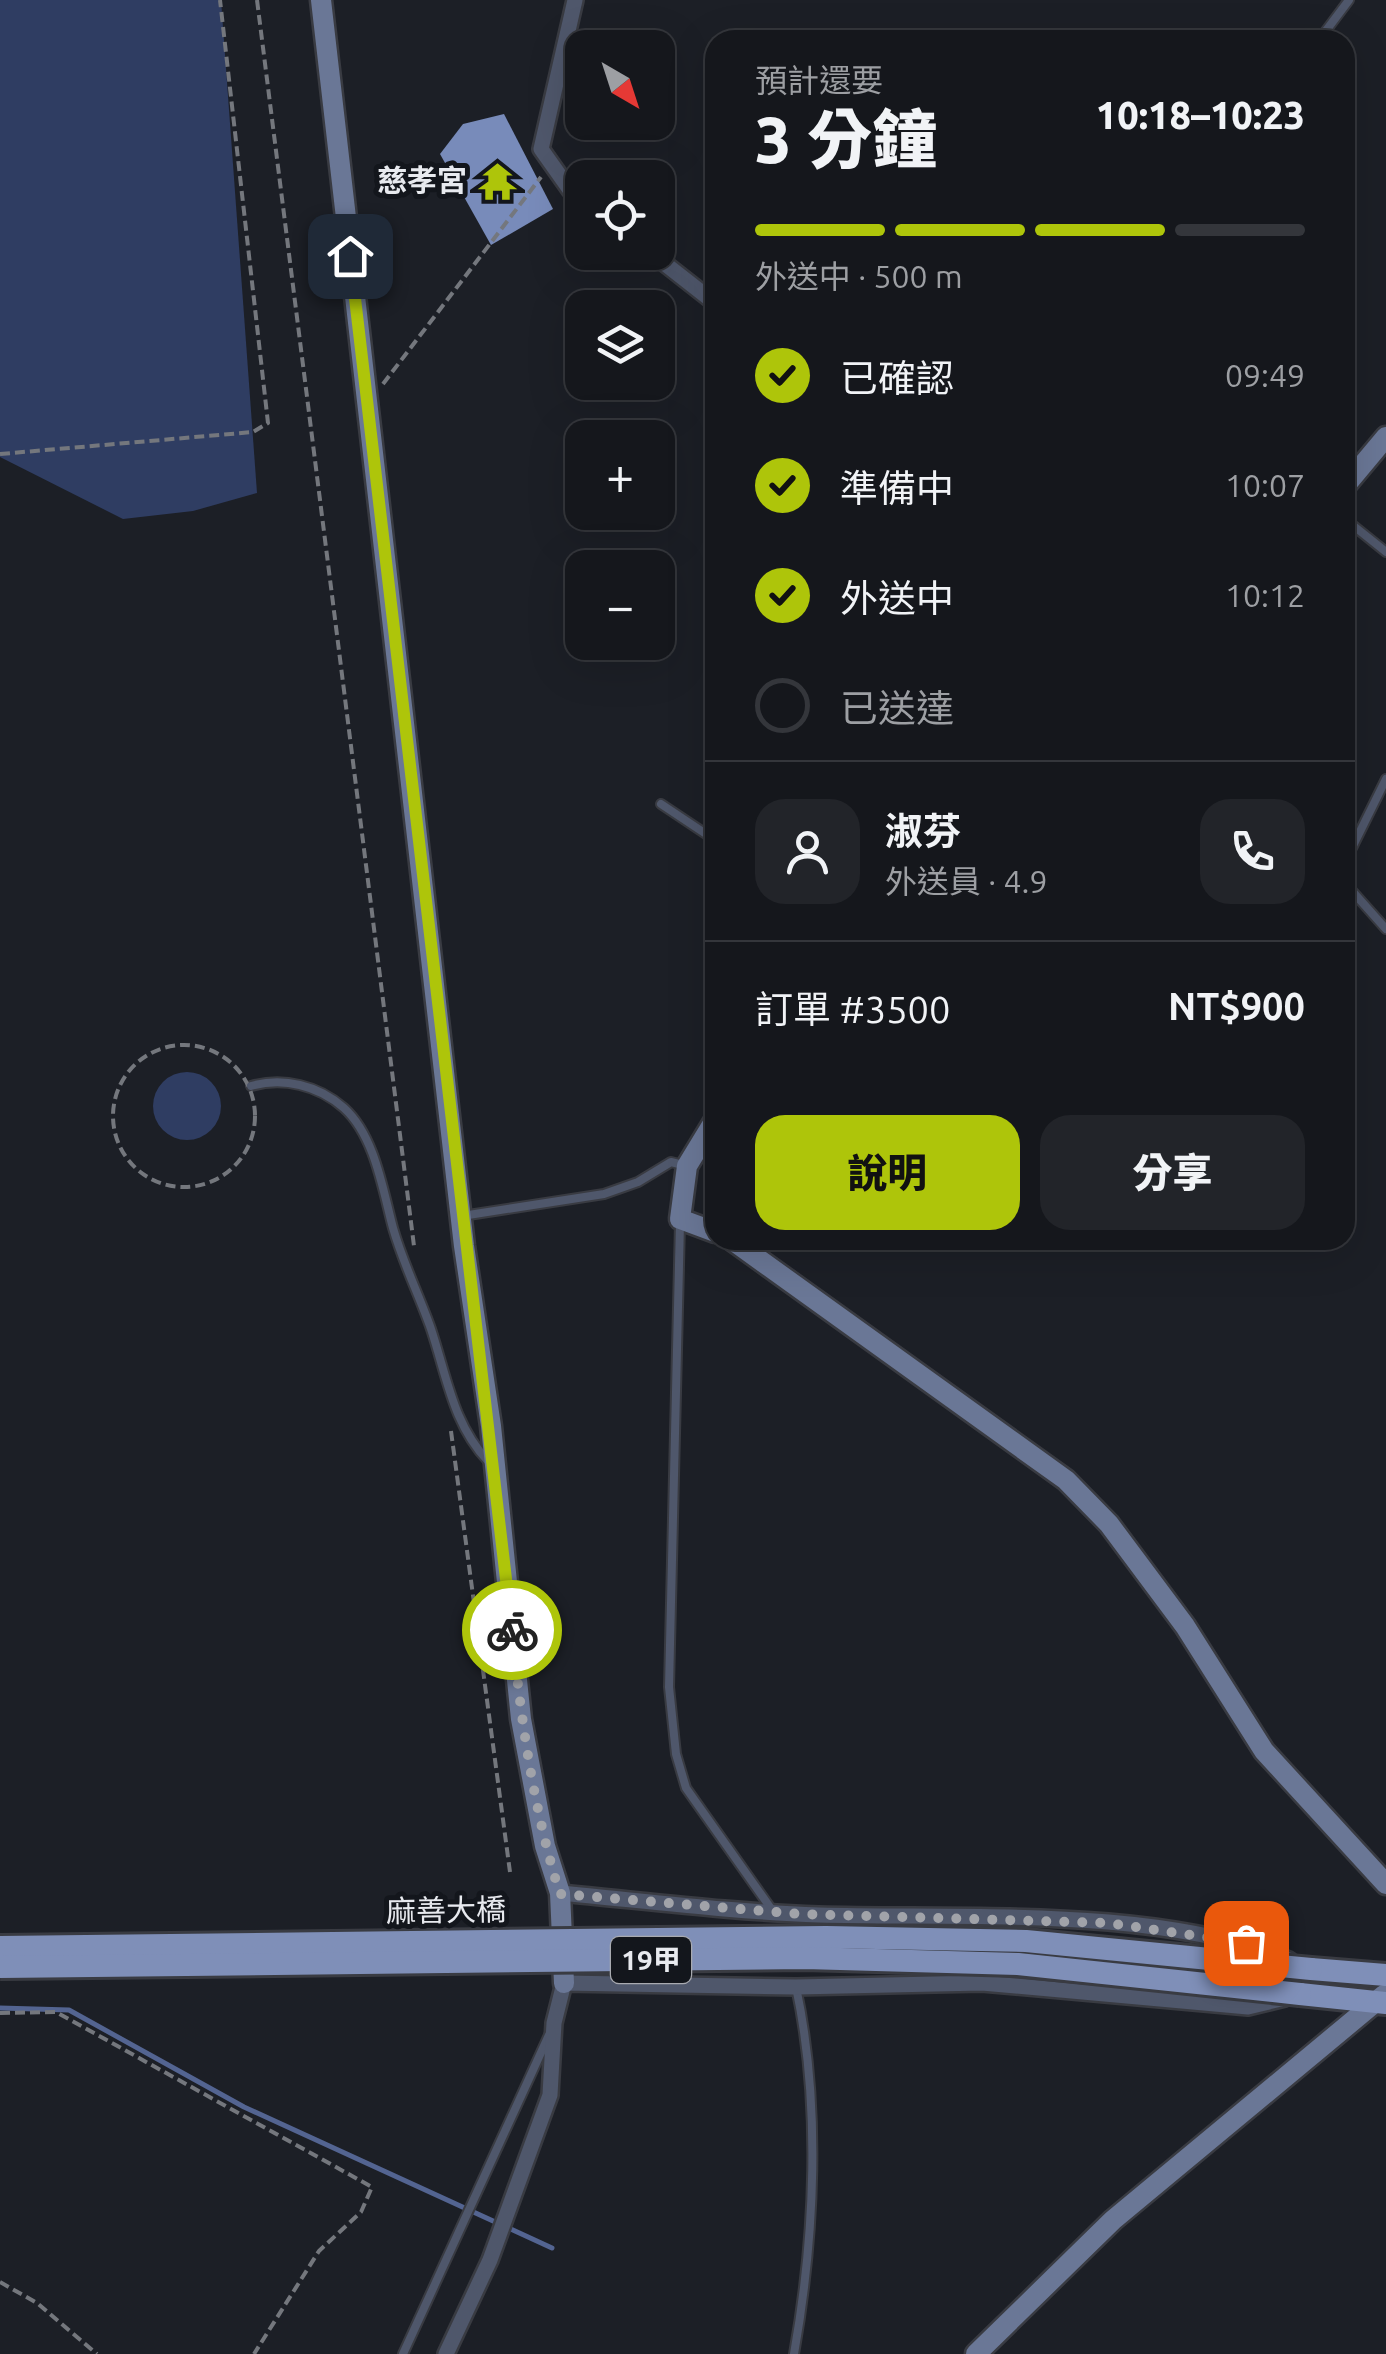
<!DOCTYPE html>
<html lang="zh-TW">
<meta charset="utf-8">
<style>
body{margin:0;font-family:Ubuntu,"Noto Sans TC",sans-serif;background:#222429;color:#f1f3f6;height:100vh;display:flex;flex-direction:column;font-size:38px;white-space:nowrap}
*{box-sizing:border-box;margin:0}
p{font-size:32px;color:#9d9fa3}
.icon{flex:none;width:55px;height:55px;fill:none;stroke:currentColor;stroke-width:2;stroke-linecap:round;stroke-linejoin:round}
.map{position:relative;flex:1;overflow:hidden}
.sheet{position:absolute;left:705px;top:30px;width:650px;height:1220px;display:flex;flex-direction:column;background:#15171c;border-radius:30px;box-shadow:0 10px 40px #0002,0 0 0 2px #34363b}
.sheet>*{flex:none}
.needle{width:65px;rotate:141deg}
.controls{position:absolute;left:565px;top:30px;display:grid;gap:20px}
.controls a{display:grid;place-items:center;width:110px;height:110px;border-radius:20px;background:#15171c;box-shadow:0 10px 40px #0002,0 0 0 2px #34363b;font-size:50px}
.pin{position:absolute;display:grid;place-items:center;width:85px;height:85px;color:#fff;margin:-42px;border-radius:20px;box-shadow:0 5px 15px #0006}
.courier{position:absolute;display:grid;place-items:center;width:100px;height:100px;margin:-50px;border:8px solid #aec50a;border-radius:50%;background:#fff;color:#222;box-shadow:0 2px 12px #0007}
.head em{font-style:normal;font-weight:800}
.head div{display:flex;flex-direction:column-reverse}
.head{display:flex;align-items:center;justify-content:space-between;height:170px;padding:0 50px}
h1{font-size:65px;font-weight:800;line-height:75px}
.bar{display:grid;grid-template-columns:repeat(4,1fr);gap:15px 10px;align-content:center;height:120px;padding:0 50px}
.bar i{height:12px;border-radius:8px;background:#34363b}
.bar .current{background:#aec50a}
.bar p{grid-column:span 4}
.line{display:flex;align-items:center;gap:25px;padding:0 50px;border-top:2px solid #34363b}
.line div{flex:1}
.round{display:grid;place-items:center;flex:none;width:105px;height:105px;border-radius:30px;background:#222429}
ol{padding:0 50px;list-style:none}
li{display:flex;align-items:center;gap:30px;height:110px}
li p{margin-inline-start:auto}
li .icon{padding:10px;border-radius:50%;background:#aec50a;color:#111;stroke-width:4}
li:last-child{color:#9d9fa3}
li i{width:55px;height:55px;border:5px solid #34363b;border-radius:50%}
.cta{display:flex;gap:20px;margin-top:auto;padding:20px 50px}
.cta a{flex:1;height:115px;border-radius:30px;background:#aec50a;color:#111;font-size:40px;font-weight:800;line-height:115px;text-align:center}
.cta a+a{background:#222429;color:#f1f3f6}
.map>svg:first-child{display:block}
.green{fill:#2f3d62}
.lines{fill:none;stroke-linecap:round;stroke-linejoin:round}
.stream{stroke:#536491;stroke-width:5}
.building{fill:#788bba}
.lane-casing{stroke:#393b42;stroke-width:12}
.street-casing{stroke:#393b42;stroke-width:20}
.secondary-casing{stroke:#393b42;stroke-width:25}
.primary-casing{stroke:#393b42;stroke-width:28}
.path{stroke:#74777d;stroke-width:4;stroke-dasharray:10 5;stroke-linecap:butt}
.lane{stroke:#4f576b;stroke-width:8}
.street{stroke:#4f576b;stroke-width:15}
.secondary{stroke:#6a7796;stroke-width:20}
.primary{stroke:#7f8fb8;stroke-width:22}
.primary-bridge-casing{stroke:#393b42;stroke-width:28;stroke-linecap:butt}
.primary-bridge{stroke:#7f8fb8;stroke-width:22}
.done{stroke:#a1a3a9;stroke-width:10;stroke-dasharray:0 18}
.route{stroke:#aec50a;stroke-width:12}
.labels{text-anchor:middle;stroke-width:10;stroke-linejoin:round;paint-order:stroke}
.shield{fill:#13161c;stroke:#a8aab0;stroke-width:2.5}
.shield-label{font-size:28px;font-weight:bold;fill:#e8eaef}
.poi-label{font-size:30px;font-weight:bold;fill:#e8eaef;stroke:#13161c;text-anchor:end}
.street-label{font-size:30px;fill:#e8eaef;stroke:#13161c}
</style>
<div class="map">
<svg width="1386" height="2354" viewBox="0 0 1386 2354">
<rect width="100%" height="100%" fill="#1c1f26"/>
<g class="green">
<path d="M0 0H221L257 493 193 511 123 519 0 457Z"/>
<circle cx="187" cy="1106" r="34"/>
</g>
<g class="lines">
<path class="stream" d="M0 2008 69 2010 244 2107 552 2248"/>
</g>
<path class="building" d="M504 114 553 209 491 245 440 154 463 124Z"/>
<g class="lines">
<defs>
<g id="lane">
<path d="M1319 40 1349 0"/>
<path d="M1345 519 1386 552"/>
<path d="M661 804 715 840"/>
<path d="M1345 862 1386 779"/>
<path d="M1345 883 1386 929"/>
<path d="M251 1086C283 1077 318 1085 344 1108 375 1136 383 1191 393 1228 403 1263 419 1295 431 1329 447 1377 453 1424 488 1461"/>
<path d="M462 1216 604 1194 638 1182 671 1162 687 1166"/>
<path d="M680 1223 669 1687 676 1754 686 1788 772 1910"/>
<path d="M403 2354 549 2035"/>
<path d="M794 2354C815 2236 821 2104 796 1987"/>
</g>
<g id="street">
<path d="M575 0 541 149 570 190 582 200"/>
<path d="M650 252 715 303"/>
<path d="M560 1893C646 1901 733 1912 819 1915 963 1919 1156 1906 1289 1960"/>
<path d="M446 2354 490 2260 550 2095 554 2023 564 1983 796 1987 982 1983 1248 2007 1285 1998"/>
</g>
<g id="secondary">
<path d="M321 0 464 1246 491 1426 521 1719 545 1846 560 1893 564 1983"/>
<path d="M1345 486 1386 437"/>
<path d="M715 1120 687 1166 680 1219 715 1232"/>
<path d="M732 1240 1066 1480 1109 1524 1185 1626 1264 1751 1386 1884"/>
<path d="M976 2354 1113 2220 1384 1995"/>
</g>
<g id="primary">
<path d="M1311 1969 1386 1975"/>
<path d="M1300 1994 1386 2003"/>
</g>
</defs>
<use href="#lane" class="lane-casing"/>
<use href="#street" class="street-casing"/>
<use href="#secondary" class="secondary-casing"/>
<use href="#primary" class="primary-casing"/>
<g class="path">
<path d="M257 0 414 1246"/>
<path d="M383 384 541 177"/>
<path d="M0 454 253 432 268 423 220 0"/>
<circle cx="184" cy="1116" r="71"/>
<path d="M451 1431 510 1872"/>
<path d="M0 2013 56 2012 372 2187 361 2212 319 2251 254 2354"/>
<path d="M0 2282 37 2303 97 2354"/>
</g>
<use href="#lane" class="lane"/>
<use href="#street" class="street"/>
<use href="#secondary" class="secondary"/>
<use href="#primary" class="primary"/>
<defs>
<g id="primary-bridge">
<path d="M0 1947 826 1937 1026 1941 1311 1969"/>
<path d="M0 1967 805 1958 1018 1964 1300 1994"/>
</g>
</defs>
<use href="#primary-bridge" class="primary-bridge-casing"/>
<use href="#primary-bridge" class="primary-bridge"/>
</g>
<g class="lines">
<path class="done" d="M512 1630C521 1719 533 1808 560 1894L799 1914 1108 1923 1246 1943"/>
<path class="route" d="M350 256 512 1630"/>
</g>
<defs>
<symbol id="temple-bare" viewBox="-9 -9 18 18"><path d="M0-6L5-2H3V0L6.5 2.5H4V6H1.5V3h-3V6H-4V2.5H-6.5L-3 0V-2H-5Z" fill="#aec50a" stroke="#13161c" stroke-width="2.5" paint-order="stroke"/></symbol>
</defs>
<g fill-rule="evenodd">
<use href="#temple-bare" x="470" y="154" width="55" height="55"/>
</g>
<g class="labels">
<rect class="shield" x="611" y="1937" width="80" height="46" rx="8"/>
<g class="shield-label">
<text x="651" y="1970">19甲</text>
</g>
<g class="poi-label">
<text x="467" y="191">慈孝宮</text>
</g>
<g class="street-label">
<text transform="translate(446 1911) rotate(-1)" y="10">麻善大橋</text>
</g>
</g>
</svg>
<div class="controls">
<a><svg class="needle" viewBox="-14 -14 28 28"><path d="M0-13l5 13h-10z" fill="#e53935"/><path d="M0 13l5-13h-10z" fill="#9d9fa3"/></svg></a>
<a><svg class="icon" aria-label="locate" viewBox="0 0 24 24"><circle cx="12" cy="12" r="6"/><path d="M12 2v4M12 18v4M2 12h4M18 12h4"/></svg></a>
<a><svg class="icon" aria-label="layers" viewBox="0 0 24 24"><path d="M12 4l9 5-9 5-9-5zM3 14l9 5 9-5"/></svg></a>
<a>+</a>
<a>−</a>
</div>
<div class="pin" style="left:1246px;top:1943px;background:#ea580c"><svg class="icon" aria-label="bag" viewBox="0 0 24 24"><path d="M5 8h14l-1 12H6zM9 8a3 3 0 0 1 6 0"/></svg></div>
<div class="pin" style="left:350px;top:256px;background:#1f2937"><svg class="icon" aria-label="home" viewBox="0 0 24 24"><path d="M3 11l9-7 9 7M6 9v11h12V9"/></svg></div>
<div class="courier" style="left:512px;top:1630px"><svg class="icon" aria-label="bike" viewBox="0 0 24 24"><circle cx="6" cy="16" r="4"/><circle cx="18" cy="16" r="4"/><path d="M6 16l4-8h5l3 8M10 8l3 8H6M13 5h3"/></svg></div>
<section class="sheet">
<div class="head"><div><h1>3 分鐘</h1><p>預計還要</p></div><em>10:18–10:23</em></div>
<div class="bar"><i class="current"></i><i class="current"></i><i class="current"></i><i></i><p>外送中 · 500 m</p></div>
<ol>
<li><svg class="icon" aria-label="check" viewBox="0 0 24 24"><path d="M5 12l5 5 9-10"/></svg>已確認<p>09:49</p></li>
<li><svg class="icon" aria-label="check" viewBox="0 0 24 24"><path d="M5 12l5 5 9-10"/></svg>準備中<p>10:07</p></li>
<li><svg class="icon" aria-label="check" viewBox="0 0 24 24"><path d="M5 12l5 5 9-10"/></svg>外送中<p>10:12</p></li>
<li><i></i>已送達</li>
</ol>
<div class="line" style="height:180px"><a class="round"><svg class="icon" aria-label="person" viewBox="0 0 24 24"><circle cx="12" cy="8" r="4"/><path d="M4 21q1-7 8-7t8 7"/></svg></a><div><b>淑芬</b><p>外送員 · 4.9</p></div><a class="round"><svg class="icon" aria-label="phone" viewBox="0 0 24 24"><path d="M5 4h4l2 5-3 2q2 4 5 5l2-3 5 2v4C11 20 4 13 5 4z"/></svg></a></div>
<div class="line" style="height:130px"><div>訂單 #3500</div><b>NT$900</b></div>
<div class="cta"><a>說明</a><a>分享</a></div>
</section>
</div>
